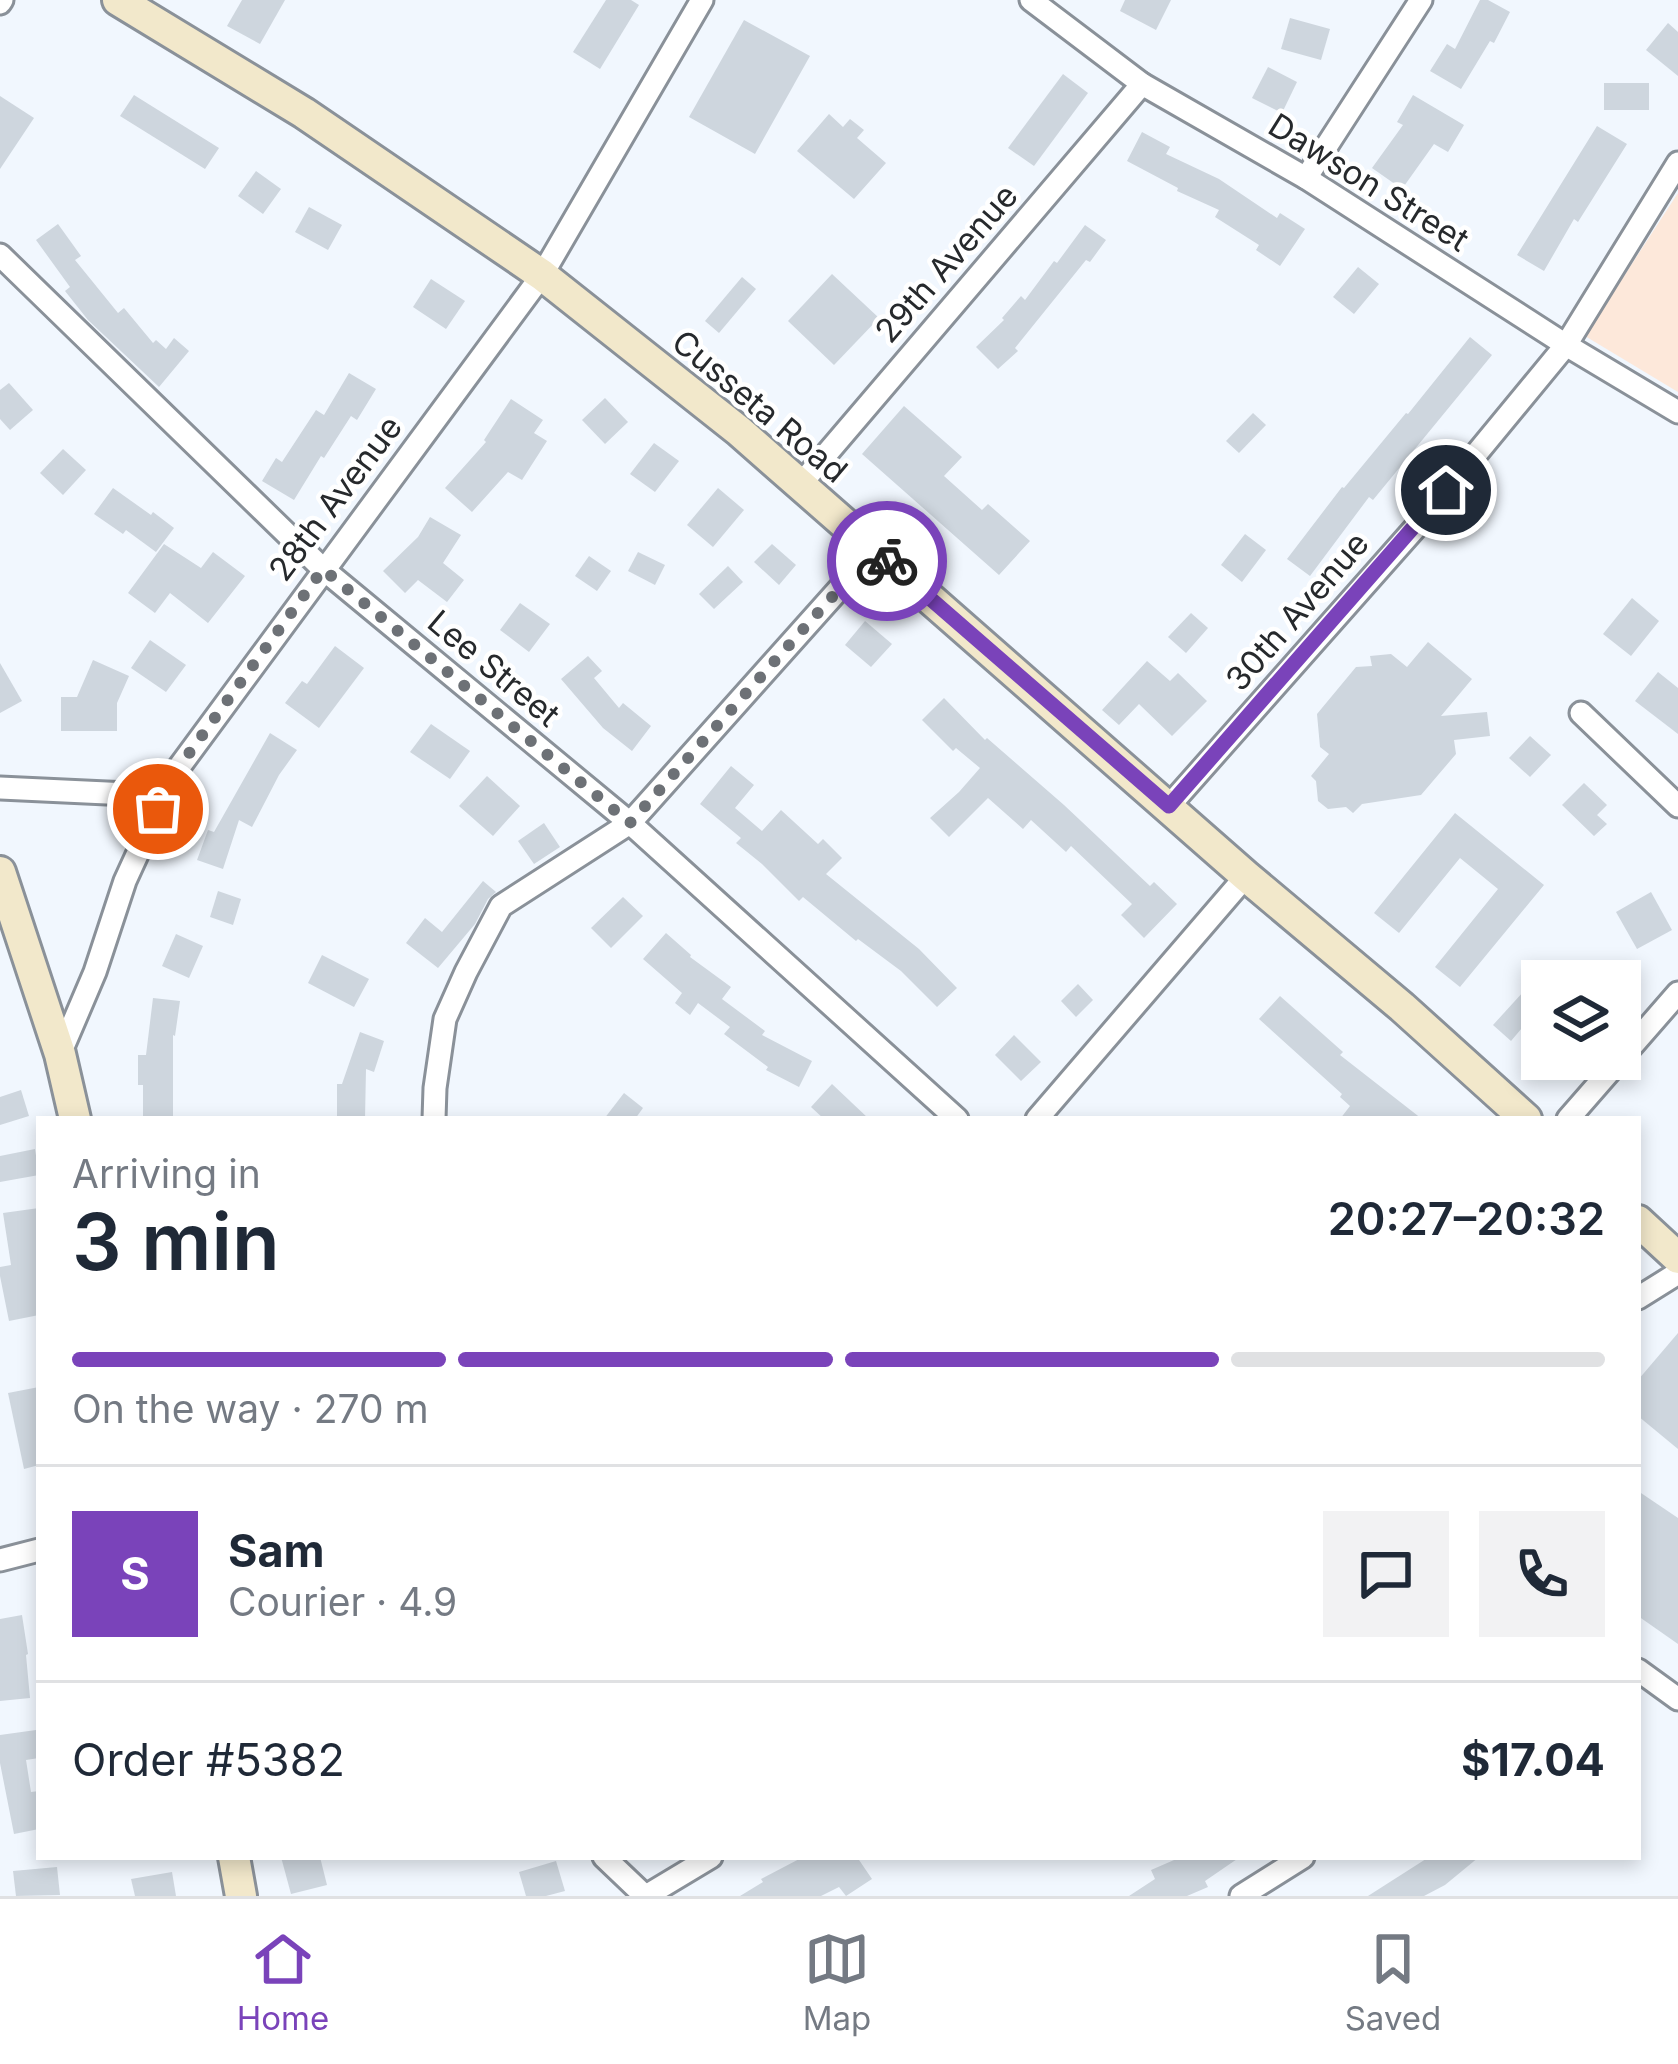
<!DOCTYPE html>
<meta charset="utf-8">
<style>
body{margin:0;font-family:Inter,sans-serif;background:#f2f2f3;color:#1f2937;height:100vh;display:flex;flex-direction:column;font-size:45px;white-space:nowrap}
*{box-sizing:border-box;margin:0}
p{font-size:39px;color:#747a83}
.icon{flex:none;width:66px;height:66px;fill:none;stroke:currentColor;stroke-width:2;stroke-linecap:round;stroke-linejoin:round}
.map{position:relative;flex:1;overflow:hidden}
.sheet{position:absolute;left:36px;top:1116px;width:1605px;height:744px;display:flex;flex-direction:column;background:#fff;border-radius:0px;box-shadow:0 6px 18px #0003}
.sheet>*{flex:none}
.tools{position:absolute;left:1521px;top:960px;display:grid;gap:24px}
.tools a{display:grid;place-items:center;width:120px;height:120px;border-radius:0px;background:#fff;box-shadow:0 6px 18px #0003;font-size:60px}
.pin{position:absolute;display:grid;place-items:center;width:102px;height:102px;color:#fff;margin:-51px;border:6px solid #fff;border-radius:50%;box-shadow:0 3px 12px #0007}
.courier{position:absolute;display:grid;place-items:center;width:120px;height:120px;margin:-60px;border:9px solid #7a43ba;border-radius:50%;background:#fff;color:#222;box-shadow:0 3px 15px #0007}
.headline em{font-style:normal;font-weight:600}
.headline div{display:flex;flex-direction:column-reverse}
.headline{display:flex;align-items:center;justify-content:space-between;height:204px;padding:0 36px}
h1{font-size:78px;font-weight:600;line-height:90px}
.bar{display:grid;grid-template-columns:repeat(4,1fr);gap:18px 12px;align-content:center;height:144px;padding:0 36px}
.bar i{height:15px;border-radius:9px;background:#e0e1e3}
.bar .on{background:#7a43ba}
.bar p{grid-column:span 4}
.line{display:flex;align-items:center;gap:30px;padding:0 36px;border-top:3px solid #e0e1e3}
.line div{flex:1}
.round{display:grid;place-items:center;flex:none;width:126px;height:126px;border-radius:0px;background:#f2f2f3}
.menu{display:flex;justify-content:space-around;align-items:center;height:168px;border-top:3px solid #e0e1e3;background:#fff;font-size:33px;color:#747a83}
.menu a{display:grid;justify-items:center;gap:6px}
.menu .on{color:#7a43ba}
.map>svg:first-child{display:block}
.education{fill:#fde8da}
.building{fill:#ced6de}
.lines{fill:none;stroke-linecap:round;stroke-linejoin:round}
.street-casing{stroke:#8a9199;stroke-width:27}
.secondary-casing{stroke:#8a9199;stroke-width:36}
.street{stroke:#fff;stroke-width:21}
.secondary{stroke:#f2e8cb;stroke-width:30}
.done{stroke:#6d7176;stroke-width:12;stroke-dasharray:0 21.6}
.route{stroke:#7a43ba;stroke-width:15}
.labels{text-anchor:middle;stroke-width:9;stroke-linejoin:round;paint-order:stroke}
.street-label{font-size:33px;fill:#26292c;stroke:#fff}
</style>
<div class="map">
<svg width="1678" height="1896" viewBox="0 0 1678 1896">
<rect width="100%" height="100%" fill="#f1f7fe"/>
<path class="education" d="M1678 193V392L1585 336Z"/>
<g class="building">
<path d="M242 0H285L260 44 227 26Z"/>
<path d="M606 0H631L639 5 600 69 573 52Z"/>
<path d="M1125 0H1171L1156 30 1120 11Z"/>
<path d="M1480 0H1488L1510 12 1494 43 1490 41 1461 89 1430 71 1447 44 1455 49Z"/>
<path d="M1290 18 1330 29 1321 60 1281 49Z"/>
<path d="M744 20 810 56 755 154 689 117Z"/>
<path d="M1668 23 1678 32V76L1646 50Z"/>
<path d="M1268 67 1297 82 1282 113 1252 98Z"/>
<path d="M1063 74 1088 93 1034 166 1008 148Z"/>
<rect x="1604" y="83" width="45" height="27"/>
<path d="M134 95 219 148 205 169 120 116Z"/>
<path d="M1413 95 1464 125 1448 152 1434 144 1402 189 1372 168 1403 125 1397 122Z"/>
<path d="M0 96 34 118 0 169Z"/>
<path d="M829 114 843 127 850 119 864 130 857 138 886 163 854 199 797 151Z"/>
<path d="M1597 126 1627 144 1578 222 1574 219 1544 271 1517 255Z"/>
<path d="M1142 132 1170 147 1166 154 1219 179 1277 218 1280 213 1305 229 1280 266 1256 250 1259 245 1215 217 1219 210 1177 191 1178 188 1127 161Z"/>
<path d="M256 171 281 189 263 214 238 196Z"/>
<path d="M309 207 342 225 328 250 295 232Z"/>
<path d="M58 224 81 256 75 260 118 313 124 308 153 343 156 340 166 349 174 338 189 351 159 387 88 320 65 291 70 287 36 240Z"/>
<path d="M1085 225 1106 240 1090 262 1086 260 1015 348 1018 351 998 369 976 347 1004 320 1002 318 1021 296 1025 300 1054 261 1057 263Z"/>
<path d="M1358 267 1379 284 1354 314 1333 297Z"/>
<path d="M832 274 879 318 834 365 788 321Z"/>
<path d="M742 277 756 289 719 333 705 321Z"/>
<path d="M431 279 465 301 446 329 413 307Z"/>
<path d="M1470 337 1492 355 1373 500 1369 497 1310 576 1287 559 1342 487 1344 488 1406 413 1408 414Z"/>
<path d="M349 373 376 389 357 420 351 416 324 458 321 456 294 500 262 481 276 458 282 462 316 410 324 415Z"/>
<path d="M9 383 33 410 10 430 0 419V390Z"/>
<path d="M605 398 628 422 605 444 582 420Z"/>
<path d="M511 399 543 420 534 433 547 441 522 480 508 472 472 512 445 488 486 442 484 440Z"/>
<path d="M904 406 962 457 944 476 982 510 988 504 1030 541 999 575 862 454Z"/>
<path d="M1253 413 1266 425 1239 453 1226 441Z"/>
<path d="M654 443 679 461 655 492 630 474Z"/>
<path d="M63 449 86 470 63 495 40 473Z"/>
<path d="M113 488 151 515 153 512 174 528 156 552 126 530 123 534 94 514Z"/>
<path d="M718 488 744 510 713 547 687 525Z"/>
<path d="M430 517 461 535 443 563 464 580 447 602 418 580 405 593 383 571 418 537Z"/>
<path d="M1245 534 1266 550 1242 582 1221 565Z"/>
<path d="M164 544 201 568 213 552 245 576 208 623 170 593 155 613 128 593Z"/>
<path d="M772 544 796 565 779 585 754 562Z"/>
<path d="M638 552 665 565 655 585 628 571Z"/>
<path d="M589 556 611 571 597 591 575 576Z"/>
<path d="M728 566 743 582 714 609 699 594Z"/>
<path d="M1632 598 1659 621 1631 656 1603 634Z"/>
<path d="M520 603 550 624 529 652 500 630Z"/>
<path d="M1191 613 1208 628 1186 653 1168 637Z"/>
<path d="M865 621 892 644 871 667 845 645Z"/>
<path d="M150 640 186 665 166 692 131 668Z"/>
<path d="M1428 642 1472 679 1441 716 1487 712 1490 736 1454 740 1456 754 1421 795 1362 804 1353 813 1346 807 1328 809 1318 801 1316 781 1311 776 1329 754 1320 747 1317 714 1356 667 1372 666 1370 656 1391 654 1407 667Z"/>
<path d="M335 646 364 668 319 728 285 703 302 681 307 684Z"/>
<path d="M588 656 602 671 594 678 619 708 623 703 651 726 632 751 603 728 561 679Z"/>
<path d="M93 660 129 676 117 703V731H61V697H77Z"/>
<path d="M1147 661 1170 681 1178 673 1207 701 1172 736 1139 704 1119 725 1102 710Z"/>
<path d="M0 663 22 701 0 713Z"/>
<path d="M1658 672 1678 688V734L1635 701Z"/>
<path d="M944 698 985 740 987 738 1064 805 1150 886 1154 882 1177 904 1144 938 1121 915 1132 904 1071 846 1066 852 1031 820 1023 829 988 798 949 837 930 818 959 792 980 768 956 748 953 751 922 720Z"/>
<path d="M431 724 470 751 450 779 410 752Z"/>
<path d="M270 733 297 750 279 775 252 827 239 820 223 869 197 860 208 830 214 832Z"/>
<path d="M1530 736 1551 755 1530 777 1509 758Z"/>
<path d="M731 766 754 785 735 808 762 831 781 810 818 844 823 839 842 858 826 874 919 949 957 988 937 1007 901 971 858 939 856 941 803 897 799 901 762 864 736 843 741 838 700 804Z"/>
<path d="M487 776 520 806 493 836 459 806Z"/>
<path d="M1584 783 1607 805 1597 815 1607 824 1594 836 1562 805Z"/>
<path d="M1455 813 1544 885 1460 987 1435 967 1498 889 1460 858 1399 933 1374 913Z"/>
<path d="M544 823 560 847 534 864 518 841Z"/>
<path d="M483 881 496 892 488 899 475 924 438 968 406 943 425 918 442 932Z"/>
<path d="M218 891 241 899 233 925 210 917Z"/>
<path d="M1651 892 1672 930 1637 949 1616 912Z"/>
<path d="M623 897 643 916 611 948 591 928Z"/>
<path d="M666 933 691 955 690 957 731 987 722 999 765 1031 762 1035 812 1061 799 1087 766 1070 768 1067 724 1034 730 1027 698 1003 690 1015 675 1003 682 993 643 959Z"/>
<path d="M176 934 203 946 189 978 162 966Z"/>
<path d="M322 955 369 979 354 1007 308 983Z"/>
<path d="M1078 984 1093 1000 1076 1017 1061 1001Z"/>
<path d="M1524 991 1542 1008V1046L1522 1028 1511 1041 1493 1025Z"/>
<path d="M1280 996 1343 1052 1340 1055 1422 1119H1340L1350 1106 1340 1097 1342 1094 1259 1019Z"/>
<path d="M153 998 180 1001 175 1036 173 1035V1119H143V1085H138V1055H146Z"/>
<path d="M360 1032 384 1041 374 1072 366 1069 365 1119H337V1084H342Z"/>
<path d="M1014 1035 1041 1062 1021 1081 995 1055Z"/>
<path d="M832 1084 869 1119H824L811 1107Z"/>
<path d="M21 1090 29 1116 0 1125V1097Z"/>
<path d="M624 1093 643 1108 635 1119H604Z"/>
<path d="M35 1149 39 1175 0 1182V1156Z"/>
<path d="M39 1208V1315L9 1321 0 1276V1267L11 1265 3 1213Z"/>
<path d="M1678 1333V1449L1638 1416V1380Z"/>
<path d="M39 1387V1465L24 1469 8 1393Z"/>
<path d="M1638 1491 1678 1518V1644L1638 1616Z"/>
<path d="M22 1615 28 1654 26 1655 30 1698 0 1701V1619Z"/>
<path d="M36 1730 39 1758 26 1760 31 1792 39 1791V1829L14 1834 0 1763V1735Z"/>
<path d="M281 1857H320L327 1885 291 1894Z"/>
<path d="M803 1857H857L872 1879 846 1896 839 1887 821 1896H740L763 1882 761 1879Z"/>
<path d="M1181 1857H1240L1205 1881 1208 1887 1187 1896H1129L1155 1879 1151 1870Z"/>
<path d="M1429 1857H1479L1445 1885 1424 1896H1368Z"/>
<path d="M556 1861 565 1891 546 1896H526L519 1872Z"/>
<path d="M57 1867 60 1895 16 1896 13 1871Z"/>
<path d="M172 1872 176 1896H135L131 1879Z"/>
</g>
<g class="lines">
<defs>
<g id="street">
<path d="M1031 0 1142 84 1306 178 1566 345 1678 412"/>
<path d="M0 3 2 0"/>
<path d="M1306 178 1421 0"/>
<path d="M0 255 323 569 630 823 957 1119"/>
<path d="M800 485 1142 84"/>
<path d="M1581 713 1678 806"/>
<path d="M0 788 128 794 174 774"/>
<path d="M1169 806 1416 527 1566 345 1678 163"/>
<path d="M60 1054 95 972 125 881 174 774 542 275 702 0"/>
<path d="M434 1119 435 1088 445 1019 466 972 501 906 630 823 874 550"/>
<path d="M1037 1119 1246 876"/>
<path d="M1568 1119 1678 993"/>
<path d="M1638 1298 1678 1273"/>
<path d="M0 1560 39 1550"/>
<path d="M1638 1670 1678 1699"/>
<path d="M604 1857 645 1896"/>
<path d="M646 1896 711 1857"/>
<path d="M1241 1896 1303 1857"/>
</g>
<g id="secondary">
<path d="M118 0 304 113 542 275 739 431 1246 876 1402 1007 1526 1119"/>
<path d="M0 872 60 1054 75 1119"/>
<path d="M1638 1221 1678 1258"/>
<path d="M234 1857 241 1896"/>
</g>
</defs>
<use href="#street" class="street-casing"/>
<use href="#secondary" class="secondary-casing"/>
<use href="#street" class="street"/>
<use href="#secondary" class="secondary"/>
</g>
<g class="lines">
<path class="done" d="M158 809 174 774 323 569 630 823 874 550 887 561"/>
<path class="route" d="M887 561 1169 806 1446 490"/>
</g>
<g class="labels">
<g class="street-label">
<text transform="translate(1369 182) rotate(32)" y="12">Dawson Street</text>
<text transform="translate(946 263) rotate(-49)" y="12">29th Avenue</text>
<text transform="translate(760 406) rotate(40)" y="12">Cusseta Road</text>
<text transform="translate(335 498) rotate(-53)" y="12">28th Avenue</text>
<text transform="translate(1297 611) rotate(-49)" y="12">30th Avenue</text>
<text transform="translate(494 668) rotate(40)" y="12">Lee Street</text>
</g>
</g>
</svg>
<div class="tools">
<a><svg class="icon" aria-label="layers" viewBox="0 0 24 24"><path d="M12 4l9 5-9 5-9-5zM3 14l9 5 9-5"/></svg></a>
</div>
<div class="pin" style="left:158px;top:809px;background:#ea580c"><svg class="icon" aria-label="bag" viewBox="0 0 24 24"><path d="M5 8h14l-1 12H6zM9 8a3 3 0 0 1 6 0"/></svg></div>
<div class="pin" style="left:1446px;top:490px;background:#1f2937"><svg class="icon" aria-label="home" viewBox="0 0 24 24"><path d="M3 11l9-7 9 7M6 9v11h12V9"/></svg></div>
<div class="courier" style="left:887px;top:561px"><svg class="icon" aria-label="bike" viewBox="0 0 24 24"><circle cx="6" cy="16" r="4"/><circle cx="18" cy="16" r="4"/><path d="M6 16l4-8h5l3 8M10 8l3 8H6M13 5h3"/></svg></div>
<section class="sheet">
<div class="headline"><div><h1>3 min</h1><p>Arriving in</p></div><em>20:27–20:32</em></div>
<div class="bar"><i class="on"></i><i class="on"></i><i class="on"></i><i></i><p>On the way · 270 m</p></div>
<div class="line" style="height:216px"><b class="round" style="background:#7a43ba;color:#fff">S</b><div><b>Sam</b><p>Courier · 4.9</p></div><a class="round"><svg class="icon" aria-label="chat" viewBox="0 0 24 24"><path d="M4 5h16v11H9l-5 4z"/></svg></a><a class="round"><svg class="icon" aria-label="phone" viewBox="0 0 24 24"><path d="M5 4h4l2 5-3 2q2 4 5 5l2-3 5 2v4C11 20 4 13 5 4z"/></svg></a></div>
<div class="line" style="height:156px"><div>Order #5382</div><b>$17.04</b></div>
</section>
</div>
<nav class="menu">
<a class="on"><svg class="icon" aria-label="home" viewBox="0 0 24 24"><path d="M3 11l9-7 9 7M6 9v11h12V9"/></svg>Home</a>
<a><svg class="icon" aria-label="map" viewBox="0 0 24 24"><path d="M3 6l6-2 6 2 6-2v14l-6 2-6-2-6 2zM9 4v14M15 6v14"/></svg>Map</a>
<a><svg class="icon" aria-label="saved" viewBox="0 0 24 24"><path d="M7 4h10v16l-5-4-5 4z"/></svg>Saved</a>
</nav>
